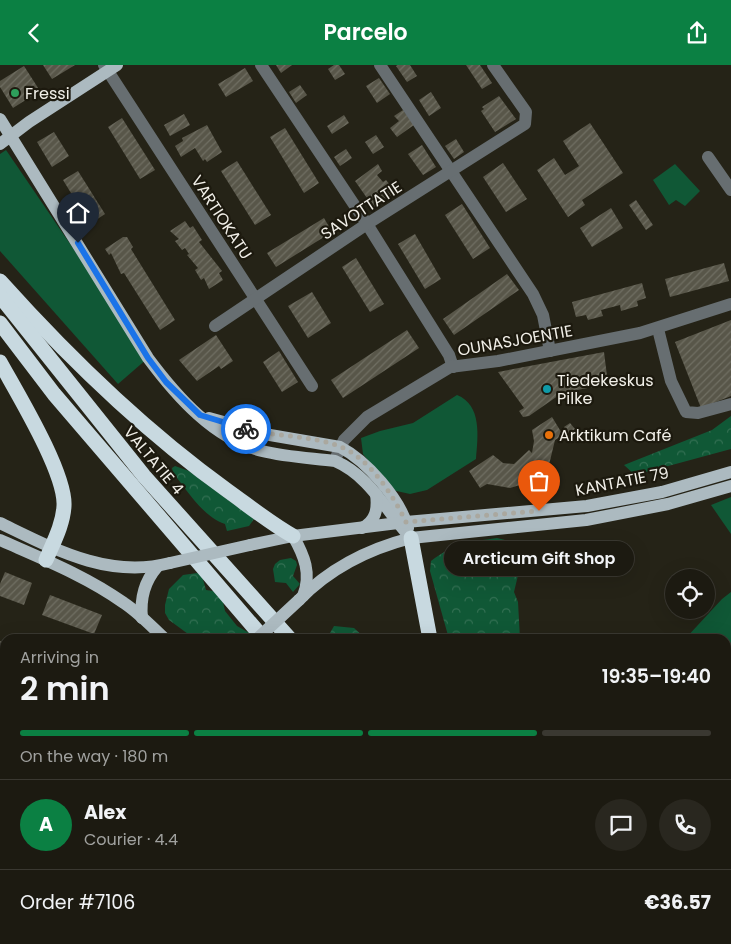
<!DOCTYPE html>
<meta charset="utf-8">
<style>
body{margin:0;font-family:Poppins,sans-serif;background:#29271f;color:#f1f3f6;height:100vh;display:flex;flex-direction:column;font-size:19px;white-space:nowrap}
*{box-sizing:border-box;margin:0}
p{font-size:16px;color:#a0a19f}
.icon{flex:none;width:28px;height:28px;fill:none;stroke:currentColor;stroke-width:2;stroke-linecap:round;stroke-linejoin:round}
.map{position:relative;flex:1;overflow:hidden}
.drawer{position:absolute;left:0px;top:569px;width:731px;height:311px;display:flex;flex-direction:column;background:#1c1a11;border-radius:15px 15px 0 0;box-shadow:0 5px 20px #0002,0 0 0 1px #3a3831}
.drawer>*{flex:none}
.controls{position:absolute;left:665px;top:504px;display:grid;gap:10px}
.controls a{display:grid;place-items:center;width:50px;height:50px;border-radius:50%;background:#1c1a11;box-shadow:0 5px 20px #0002,0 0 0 1px #3a3831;font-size:25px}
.pin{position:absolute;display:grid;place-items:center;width:42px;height:42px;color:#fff;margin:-51px -21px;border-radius:50% 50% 50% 0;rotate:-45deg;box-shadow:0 0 5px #0007}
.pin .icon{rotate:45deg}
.courier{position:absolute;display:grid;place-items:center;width:50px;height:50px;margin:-25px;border:4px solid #1a73e8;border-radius:50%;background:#fff;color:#222;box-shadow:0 1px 6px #0007}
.bubble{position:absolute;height:35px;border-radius:18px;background:#1c1a11;box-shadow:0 5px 20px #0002,0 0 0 1px #3a3831;font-size:16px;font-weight:600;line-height:35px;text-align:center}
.headline em{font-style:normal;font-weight:600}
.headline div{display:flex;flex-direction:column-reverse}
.headline{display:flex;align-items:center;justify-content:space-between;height:85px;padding:0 20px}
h1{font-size:32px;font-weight:600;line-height:38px}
.bar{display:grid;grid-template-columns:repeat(4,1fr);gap:8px 5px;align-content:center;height:60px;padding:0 20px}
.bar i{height:6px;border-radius:4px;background:#3a3831}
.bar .active{background:#0b8043}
.bar p{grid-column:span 4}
.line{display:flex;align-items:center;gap:12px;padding:0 20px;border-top:1px solid #3a3831}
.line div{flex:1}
.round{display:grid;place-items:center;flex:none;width:52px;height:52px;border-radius:26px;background:#29271f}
header{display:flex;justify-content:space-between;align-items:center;height:65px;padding:0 20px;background:#0b8043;color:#fff;font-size:22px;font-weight:600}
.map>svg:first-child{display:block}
.forest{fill:url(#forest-crowns)}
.park{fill:#105836}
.water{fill:url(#water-waves)}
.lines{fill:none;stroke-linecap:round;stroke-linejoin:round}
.river{stroke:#000937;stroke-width:18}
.building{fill:url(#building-hatch)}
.minor{stroke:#676e71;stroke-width:12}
.major{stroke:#acbac0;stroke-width:12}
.highway{stroke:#c8d9e0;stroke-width:15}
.major-bridge{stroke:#acbac0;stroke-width:12}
.done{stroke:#aaa89f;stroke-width:5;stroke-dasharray:0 9}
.route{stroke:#1a73e8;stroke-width:6}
.leisure-dot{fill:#2e9e5b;stroke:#1c190e;stroke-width:2}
.culture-dot{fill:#0f9aa8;stroke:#1c190e;stroke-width:2}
.food-dot{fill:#e8710a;stroke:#1c190e;stroke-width:2}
.labels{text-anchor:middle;stroke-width:4.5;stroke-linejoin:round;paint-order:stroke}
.poi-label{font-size:16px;fill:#f1efe8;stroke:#1c190e;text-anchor:start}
.street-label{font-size:16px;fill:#f1efe8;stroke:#1c190e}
</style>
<header><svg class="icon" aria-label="back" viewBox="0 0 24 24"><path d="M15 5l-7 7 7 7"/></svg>Parcelo<svg class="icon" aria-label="share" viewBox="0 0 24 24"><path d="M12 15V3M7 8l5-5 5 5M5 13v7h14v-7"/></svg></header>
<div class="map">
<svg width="731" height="879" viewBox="0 0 731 879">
<defs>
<pattern id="forest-crowns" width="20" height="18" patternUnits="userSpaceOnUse" patternTransform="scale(1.25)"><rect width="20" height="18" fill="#105836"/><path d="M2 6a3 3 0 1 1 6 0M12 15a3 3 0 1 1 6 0" fill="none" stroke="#337053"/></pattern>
<pattern id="water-waves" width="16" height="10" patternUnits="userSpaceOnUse" patternTransform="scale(1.25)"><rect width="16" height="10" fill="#000937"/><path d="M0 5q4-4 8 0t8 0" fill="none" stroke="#262d54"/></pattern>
<pattern id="building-hatch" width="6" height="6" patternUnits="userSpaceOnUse" patternTransform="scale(1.25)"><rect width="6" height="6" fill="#585649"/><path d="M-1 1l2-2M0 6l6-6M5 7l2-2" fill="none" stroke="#706f63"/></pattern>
</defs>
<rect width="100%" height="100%" fill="#252317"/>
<g class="forest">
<path d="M731 351V384L635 410 624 400 712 365Z"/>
<path d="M175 401 189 406 254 454 249 461 227 466 225 459C202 451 188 426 173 408L172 403Z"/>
<path d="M497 473 517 478 524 485 514 527 518 537 520 574H449L430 506 431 496C455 478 469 477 497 473Z"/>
<path d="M291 493 296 496 297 500 293 511 300 519 293 527 286 518 275 517 273 504 275 499 280 495Z"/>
<path d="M197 508 202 511 206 525 213 526 223 537 225 546 237 561 251 569V574H195L169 555 165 548V540L169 524 183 510Z"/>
<path d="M334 561 354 563 366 574H333L330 568Z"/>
</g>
<g class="park">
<path d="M6 85 148 293 118 319 0 186V89Z"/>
<path d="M675 99 700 126 685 141 676 135 669 140 653 115Z"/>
<path d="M457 330C482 340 478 371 476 394L427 425 410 429 392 425 363 389 361 373 380 366 413 358Z"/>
<path d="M731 432V469L711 440Z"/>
<path d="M731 527V726L726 732V574H685L722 534Z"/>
<path d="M236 875H397L392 879H239Z"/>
</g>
<path class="water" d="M731 726V879H503L508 875H726V732Z"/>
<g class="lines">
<path class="river" d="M726 617 731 610"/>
</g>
<g class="building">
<path d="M43 0H75L52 14Z"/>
<path d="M276 0H292L281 8Z"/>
<path d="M334 0H339L345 9 335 15 328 4Z"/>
<path d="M398 0H410L417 11 407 17 396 1Z"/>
<path d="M466 0H480L492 18 482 24Z"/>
<path d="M24 1 40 26 13 43 0 22V16Z"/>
<path d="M245 3 253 16 226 32 218 19Z"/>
<path d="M379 13 390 29 377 38 366 21Z"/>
<path d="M300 20 307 30 296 38 289 27Z"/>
<path d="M431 27 441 43 429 51 419 35Z"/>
<path d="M499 31 516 54 495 67 481 46 484 44 482 42Z"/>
<path d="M403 45 414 60 397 72 390 63 399 56 394 51Z"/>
<path d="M184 49 190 60 170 71 164 60Z"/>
<path d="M344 50 349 58 332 69 327 61Z"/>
<path d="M122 53 155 105 140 114 108 62Z"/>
<path d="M590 58 623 108 582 135 585 140 568 152 537 105 554 93 565 110 579 101 563 76Z"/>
<path d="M207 60 222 87 207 97 205 94 203 96 195 83 181 92 175 81 183 76 182 73Z"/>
<path d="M285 63 319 118 304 128 270 72Z"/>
<path d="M54 67 69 91 52 102 37 77Z"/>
<path d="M376 70 384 82 373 89 365 77Z"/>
<path d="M456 74 464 87 454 94 445 81Z"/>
<path d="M422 80 436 102 423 110 408 89Z"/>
<path d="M346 84 352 93 340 101 334 92Z"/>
<path d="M237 96 271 150 255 160 221 106Z"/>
<path d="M503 98 527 134 506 147 483 112Z"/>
<path d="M378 99 382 106 377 110 383 117 386 115 396 127 374 143 355 116Z"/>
<path d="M78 106 105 149 90 159 63 115Z"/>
<path d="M636 135 653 160 646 165 629 140Z"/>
<path d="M462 139 490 183 473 194 445 150Z"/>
<path d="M611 143 623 163 592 182 580 163Z"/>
<path d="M324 153 332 167 276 202 267 188Z"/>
<path d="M185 156 190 163 193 161 202 175 199 177 222 206 219 208 223 215 209 224 204 213 201 215 195 205 198 203 187 190 189 189 185 183 182 185 175 176 179 174 170 166Z"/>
<path d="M415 169 441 214 425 224 398 179Z"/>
<path d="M123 172H127L133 182 131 184 175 255 160 265 124 208 121 209 111 188 109 190 105 184Z"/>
<path d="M356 193 384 239 370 247 342 202Z"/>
<path d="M724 198 729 216 670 232 665 214Z"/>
<path d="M507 209 519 225 454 270 443 254Z"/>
<path d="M642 218 646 233 637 236 638 241 621 246 620 240 601 245 603 251 588 255 586 250 576 252 572 237Z"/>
<path d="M312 227 331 258 308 273 288 241Z"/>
<path d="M731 255V331L701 343 675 277Z"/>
<path d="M407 265 419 283 343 333 331 315Z"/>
<path d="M216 270 233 296 221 304 219 301 197 316 179 295Z"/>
<path d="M279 286 298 317 282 327 263 297Z"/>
<path d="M604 287 608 319 562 328 529 351 523 352 519 346 524 343 498 307Z"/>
<path d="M552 352 563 370 555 375 549 400 536 412 546 424 537 425 530 417 510 423 487 419 480 423 469 406 493 390 503 398 514 399 529 385 532 388 534 376 532 365Z"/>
<path d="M570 358 575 364 569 369 564 362Z"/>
<path d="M5 507 32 518 24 540 0 531V519Z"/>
<path d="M50 530 102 550 94 569 42 550Z"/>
<path d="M0 576 5 578 4 601 0 599Z"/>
<path d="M5 653V670L0 668Z"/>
<path d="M0 706 5 707V729L0 727Z"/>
<path d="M5 786V809L1 811 5 823 0 826V789Z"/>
<path d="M22 875H57L60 879H16Z"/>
<path d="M128 875H167L169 878 122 879Z"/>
</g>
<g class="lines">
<g class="minor">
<path d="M104 0 312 321"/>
<path d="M261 0 367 159 449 290 453 302"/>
<path d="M380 0 533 229 543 250 550 286"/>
<path d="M708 92 731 125"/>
<path d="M215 261 367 159 525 59 526 47 493 0"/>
<path d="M658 264 671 316 686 347 698 348 731 339"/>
<path d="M337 390 344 375 367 352 450 302 498 296 640 268 731 239"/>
<path d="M0 762 5 760"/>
<path d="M100 879 107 875"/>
<path d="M402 879 408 875"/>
</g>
<g class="major">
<path d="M0 54 148 293C177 332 214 374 262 386 286 392 311 393 335 396 370 411 386 446 411 473"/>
<path d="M0 79 29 57 117 0"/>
<path d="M209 353 270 370 340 382C367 396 400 434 408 463"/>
<path d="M0 458C54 484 108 514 170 498"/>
<path d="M362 463C376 456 378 444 376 429"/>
<path d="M293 471C304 490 312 509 303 531"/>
<path d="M0 475C43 494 86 511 124 538 139 548 152 562 165 574"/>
<path d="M250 480 293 471 406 457 587 441 662 427 731 407"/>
<path d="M299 535C330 503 368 484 411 473L586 455 668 439 731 421"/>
<path d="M142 553C140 534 144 517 157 502"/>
</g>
<g class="highway">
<path d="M0 216C70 294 143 365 228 426 249 441 270 458 293 471"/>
<path d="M0 231 144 411 290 574"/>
<path d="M0 258 54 329 264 574"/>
<path d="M0 297C17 328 66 408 64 441 63 460 53 478 46 495"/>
<path d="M411 473 430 574"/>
<path d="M484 875 489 879"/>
<path d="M535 875 538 879"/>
</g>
<g class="major-bridge">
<path d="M170 498 250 480"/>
<path d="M257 574 299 535"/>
</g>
</g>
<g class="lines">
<path class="done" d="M246 364C276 372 312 370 341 382 369 393 393 430 406 457L539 446"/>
<path class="route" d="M78 178 148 293 166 317 200 350 246 364"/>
</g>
<circle class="leisure-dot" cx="15" cy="28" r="5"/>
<circle class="culture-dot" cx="547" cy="324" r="5"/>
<circle class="food-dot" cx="549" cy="370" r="5"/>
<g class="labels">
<g class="poi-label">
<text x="25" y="34">Fressi</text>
<text x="557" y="321">Tiedekeskus<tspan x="557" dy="18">Pilke</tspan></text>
<text x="559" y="376">Arktikum Café</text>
</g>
<g class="street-label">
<text transform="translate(361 145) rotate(-33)" y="6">SAVOTTATIE</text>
<text transform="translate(222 152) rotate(57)" y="6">VARTIOKATU</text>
<text transform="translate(515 275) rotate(-10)" y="6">OUNASJOENTIE</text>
<text transform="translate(154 395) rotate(50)" y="6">VALTATIE 4</text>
<text transform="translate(622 416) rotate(-11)" y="6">KANTATIE 79</text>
</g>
</g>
</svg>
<div class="controls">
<a><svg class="icon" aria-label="locate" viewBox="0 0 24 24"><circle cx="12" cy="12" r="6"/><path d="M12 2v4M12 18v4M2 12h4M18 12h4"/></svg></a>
</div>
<div class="pin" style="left:539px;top:446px;background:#ea580c"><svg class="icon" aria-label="bag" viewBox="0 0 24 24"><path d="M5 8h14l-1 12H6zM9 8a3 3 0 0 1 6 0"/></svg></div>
<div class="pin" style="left:78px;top:178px;background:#1f2937"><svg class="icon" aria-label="home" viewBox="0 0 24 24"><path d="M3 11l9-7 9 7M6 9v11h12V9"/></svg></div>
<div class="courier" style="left:246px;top:364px"><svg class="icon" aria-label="bike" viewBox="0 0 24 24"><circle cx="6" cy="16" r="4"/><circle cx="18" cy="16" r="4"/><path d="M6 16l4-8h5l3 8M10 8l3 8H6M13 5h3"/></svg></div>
<div class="bubble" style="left:444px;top:476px;width:190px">Arcticum Gift Shop</div>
<section class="drawer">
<div class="headline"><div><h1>2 min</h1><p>Arriving in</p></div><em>19:35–19:40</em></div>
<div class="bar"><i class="active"></i><i class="active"></i><i class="active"></i><i></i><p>On the way · 180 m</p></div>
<div class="line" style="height:90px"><b class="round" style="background:#0b8043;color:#fff">A</b><div><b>Alex</b><p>Courier · 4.4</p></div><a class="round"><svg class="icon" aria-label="chat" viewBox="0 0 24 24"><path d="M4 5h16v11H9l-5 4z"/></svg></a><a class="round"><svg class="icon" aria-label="phone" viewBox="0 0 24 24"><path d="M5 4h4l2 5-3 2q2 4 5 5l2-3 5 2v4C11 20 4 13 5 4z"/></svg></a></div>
<div class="line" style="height:65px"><div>Order #7106</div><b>€36.57</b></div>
</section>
</div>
